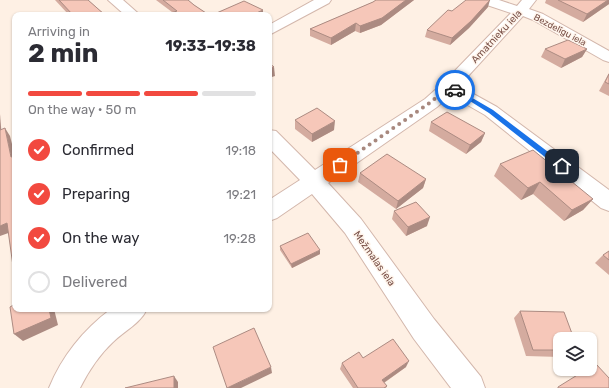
<!DOCTYPE html>
<meta charset="utf-8">
<style>
body{margin:0;font-family:Rubik,sans-serif;background:#f2f2f3;color:#2b2b33;height:100vh;display:flex;flex-direction:column;font-size:15px;white-space:nowrap}
*{box-sizing:border-box;margin:0}
p{font-size:13px;color:#7c7c81}
.icon{flex:none;width:22px;height:22px;fill:none;stroke:currentColor;stroke-width:2;stroke-linecap:round;stroke-linejoin:round}
.map{position:relative;flex:1;overflow:hidden}
.details{position:absolute;left:12px;top:12px;width:260px;height:300px;display:flex;flex-direction:column;background:#fff;border-radius:8px;box-shadow:0 1px 3px #0004}
.details>*{flex:none}
.buttons{position:absolute;left:553px;top:332px;display:grid;gap:8px}
.buttons a{display:grid;place-items:center;width:44px;height:44px;border-radius:8px;background:#fff;box-shadow:0 1px 3px #0004;font-size:20px}
.pin{position:absolute;display:grid;place-items:center;width:34px;height:34px;color:#fff;margin:-17px;border-radius:8px;box-shadow:0 2px 6px #0006}
.courier{position:absolute;display:grid;place-items:center;width:40px;height:40px;margin:-20px;border:3px solid #1a73e8;border-radius:50%;background:#fff;color:#222;box-shadow:0 1px 5px #0007}
.headline em{font-style:normal;font-weight:700}
.headline div{display:flex;flex-direction:column-reverse}
.headline{display:flex;align-items:center;justify-content:space-between;height:68px;padding:0 16px}
h1{font-size:26px;font-weight:700;line-height:30px}
.bar{display:grid;grid-template-columns:repeat(4,1fr);gap:6px 4px;align-content:center;height:48px;padding:0 16px}
.bar i{height:5px;border-radius:3px;background:#e1e1e2}
.bar .on{background:#f2493f}
.bar p{grid-column:span 4}
ol{padding:0 16px;list-style:none}
li{display:flex;align-items:center;gap:12px;height:44px}
li p{margin-inline-start:auto}
li .icon{padding:4px;border-radius:50%;background:#f2493f;color:#fff;stroke-width:4}
li:last-child{color:#7c7c81}
li i{width:22px;height:22px;border:2px solid #e1e1e2;border-radius:50%}
.map>svg:first-child{display:block}
.lines{fill:none;stroke-linecap:round;stroke-linejoin:round}
.minor-casing{stroke:#d3b7ac;stroke-width:2}
.minor{fill:#fff;fill-rule:evenodd}
.wall{fill:#d4ab9f}
.shaded-wall{fill:#ac8b82}
.building{fill:#f6c7b9;stroke:#ac8b82}
.route{fill:#1a73e8}
.done{stroke:#a8887e;stroke-width:4;stroke-dasharray:0 7.2}
.labels{text-anchor:middle;stroke-width:3;stroke-linejoin:round;paint-order:stroke}
.far-street-label{font-size:9px;fill:#795047;stroke:#fff5ec}
.street-label{font-size:10px;fill:#795047;stroke:#fff5ec}
</style>
<div class="map">
<svg width="609" height="388" viewBox="0 0 609 388">
<rect width="100%" height="100%" fill="#fef0e4"/>
<g class="lines">
<defs>
<g id="minor">
<path d="M108 0H123L140 15H125Z"/>
<path d="M314 0H331L329 3 269 35V25Z"/>
<path d="M479 0H499L517 6 522 0H536L529 9 543 14 609 51V62L603 60 533 20 523 16 459 86 497 107 609 190V211L601 208 485 115 450 95 437 107 328 183 361 219 434 319 481 377 485 388H451L414 339 345 233 312 194 277 218 269 221V200L300 180 269 148V130L276 131 315 170 425 99 443 83 511 13 481 3Z"/>
<path d="M111 309H147C140 324 125 330 113 342 100 354 88 372 80 388H49C62 356 83 330 111 309Z"/>
</g>
</defs>
<use href="#minor" class="minor-casing"/>
<use href="#minor" class="minor"/>
</g>
<g class="wall">
<path d="M55 0H88L105 15H69Z"/>
<path d="M156 0H188L194 5 209 15H169L168 14 172 12Z"/>
<path d="M376 0H414L381 25 360 33 355 31 331 45 310 36V29L373 2Z"/>
<path d="M546 0H609V4L583 22 545 3Z"/>
<path d="M488 7 469 28 450 45 425 37 427 30Z"/>
<path d="M545 49H587L582 57 561 68 541 57Z"/>
<path d="M609 73V96L599 91Z"/>
<path d="M295 120 334 130 312 142 295 129Z"/>
<path d="M431 122 485 133 481 142 466 154 429 131Z"/>
<path d="M500 164 593 199 583 210 564 221 533 194 521 200 494 176Z"/>
<path d="M360 173 426 179 423 188 396 209 358 182Z"/>
<path d="M394 211 427 226 406 236 392 219Z"/>
<path d="M280 246 320 254 292 268 280 250Z"/>
<path d="M609 251V275L595 263 603 255Z"/>
<path d="M520 311 560 339V357L526 356 514 318Z"/>
<path d="M363 358 406 367 384 383 387 386 386 388H353L340 369 342 363Z"/>
</g>
<g class="shaded-wall">
<path d="M406 0H414L381 25 360 33V26Z"/>
<path d="M490 0 488 7 469 28 450 45 452 38Z"/>
<path d="M608 0H609V4L583 22 587 14Z"/>
<path d="M263 10V15H252Z"/>
<path d="M356 23 355 31 331 45V38Z"/>
<path d="M587 49 582 57 561 68 565 59Z"/>
<path d="M274 67 275 76 269 78V69Z"/>
<path d="M0 114 2 139 0 135Z"/>
<path d="M335 121 334 130 312 142V134Z"/>
<path d="M5 128 10 136 15 156 11 157Z"/>
<path d="M485 133 481 142 466 154 470 145Z"/>
<path d="M426 179 423 188 396 209 398 201Z"/>
<path d="M540 182 533 194 521 200 528 188Z"/>
<path d="M593 199 583 210 564 221 572 210Z"/>
<path d="M430 217 427 226 406 236 408 227Z"/>
<path d="M7 223 14 231 0 236V226Z"/>
<path d="M320 250V254L292 268 291 264Z"/>
<path d="M49 309H54L58 325 23 341 14 334Z"/>
<path d="M409 361 406 367 379 386 382 380Z"/>
<path d="M271 367 272 373 241 388H227Z"/>
<path d="M174 376 178 382V388H174Z"/>
</g>
<g class="building">
<path d="M59 0H88L105 15H73Z"/>
<path d="M163 0H188L194 5 209 15H170L168 14 177 11Z"/>
<path d="M376 0H406L382 18 360 26 356 23 331 38 310 29 373 2Z"/>
<path d="M466 0H490L471 21 452 38 427 30 448 10 452 11Z"/>
<path d="M558 0H608L587 14Z"/>
<path d="M244 1 263 10 252 15H212Z"/>
<path d="M568 40 587 49 565 59 545 49Z"/>
<path d="M269 63 274 67 269 69Z"/>
<path d="M609 74V84L605 82Z"/>
<path d="M317 108 335 121 312 134 295 120Z"/>
<path d="M447 112 485 133 470 145 431 122Z"/>
<path d="M5 128 11 157 15 156V266H13L7 223 0 226V130Z"/>
<path d="M533 150 593 199 572 210 540 182 528 188 500 164Z"/>
<path d="M387 154 426 179 398 201 360 173Z"/>
<path d="M416 202 430 217 408 227 394 211Z"/>
<path d="M308 233 320 250 291 264 280 246Z"/>
<path d="M609 251V260L603 255Z"/>
<path d="M15 304V309H49L51 318 14 334 10 307Z"/>
<path d="M520 311 564 312 574 339H560V350H533Z"/>
<path d="M254 328 271 367 227 388 213 347Z"/>
<path d="M393 339 409 361 382 380 387 386 384 388H358L342 363 359 352 363 358Z"/>
<path d="M596 364 609 378V388H558V387L587 369H590V367Z"/>
<path d="M174 376V388H125Z"/>
</g>
<path class="route" d="M454 89H457L493 110 564 164V168H559L489 113 454 91Z"/>
<g class="lines">
<path class="done" d="M340 165 431 102 449 87 455 90"/>
</g>
<g class="labels">
<g class="far-street-label">
<text transform="translate(560 30) rotate(28)" y="3">Bezdelīgu iela</text>
</g>
<g class="street-label">
<text transform="translate(496 36) rotate(-47)" y="4">Amatnieku iela</text>
<text transform="translate(375 258) rotate(55)" y="4">Mežmalas iela</text>
</g>
</g>
</svg>
<div class="buttons">
<a><svg class="icon" aria-label="layers" viewBox="0 0 24 24"><path d="M12 4l9 5-9 5-9-5zM3 14l9 5 9-5"/></svg></a>
</div>
<div class="pin" style="left:340px;top:165px;background:#ea580c"><svg class="icon" aria-label="bag" viewBox="0 0 24 24"><path d="M5 8h14l-1 12H6zM9 8a3 3 0 0 1 6 0"/></svg></div>
<div class="pin" style="left:562px;top:166px;background:#1f2937"><svg class="icon" aria-label="home" viewBox="0 0 24 24"><path d="M3 11l9-7 9 7M6 9v11h12V9"/></svg></div>
<div class="courier" style="left:455px;top:90px"><svg class="icon" aria-label="car" viewBox="0 0 24 24"><path d="M5 17H2v-5l4-1 3-4h7l3 4 3 1v5h-3M9 17h6M6 11h13"/><circle cx="7" cy="17" r="2"/><circle cx="17" cy="17" r="2"/></svg></div>
<section class="details">
<div class="headline"><div><h1>2 min</h1><p>Arriving in</p></div><em>19:33–19:38</em></div>
<div class="bar"><i class="on"></i><i class="on"></i><i class="on"></i><i></i><p>On the way · 50 m</p></div>
<ol>
<li><svg class="icon" aria-label="check" viewBox="0 0 24 24"><path d="M5 12l5 5 9-10"/></svg>Confirmed<p>19:18</p></li>
<li><svg class="icon" aria-label="check" viewBox="0 0 24 24"><path d="M5 12l5 5 9-10"/></svg>Preparing<p>19:21</p></li>
<li><svg class="icon" aria-label="check" viewBox="0 0 24 24"><path d="M5 12l5 5 9-10"/></svg>On the way<p>19:28</p></li>
<li><i></i>Delivered</li>
</ol>
</section>
</div>
